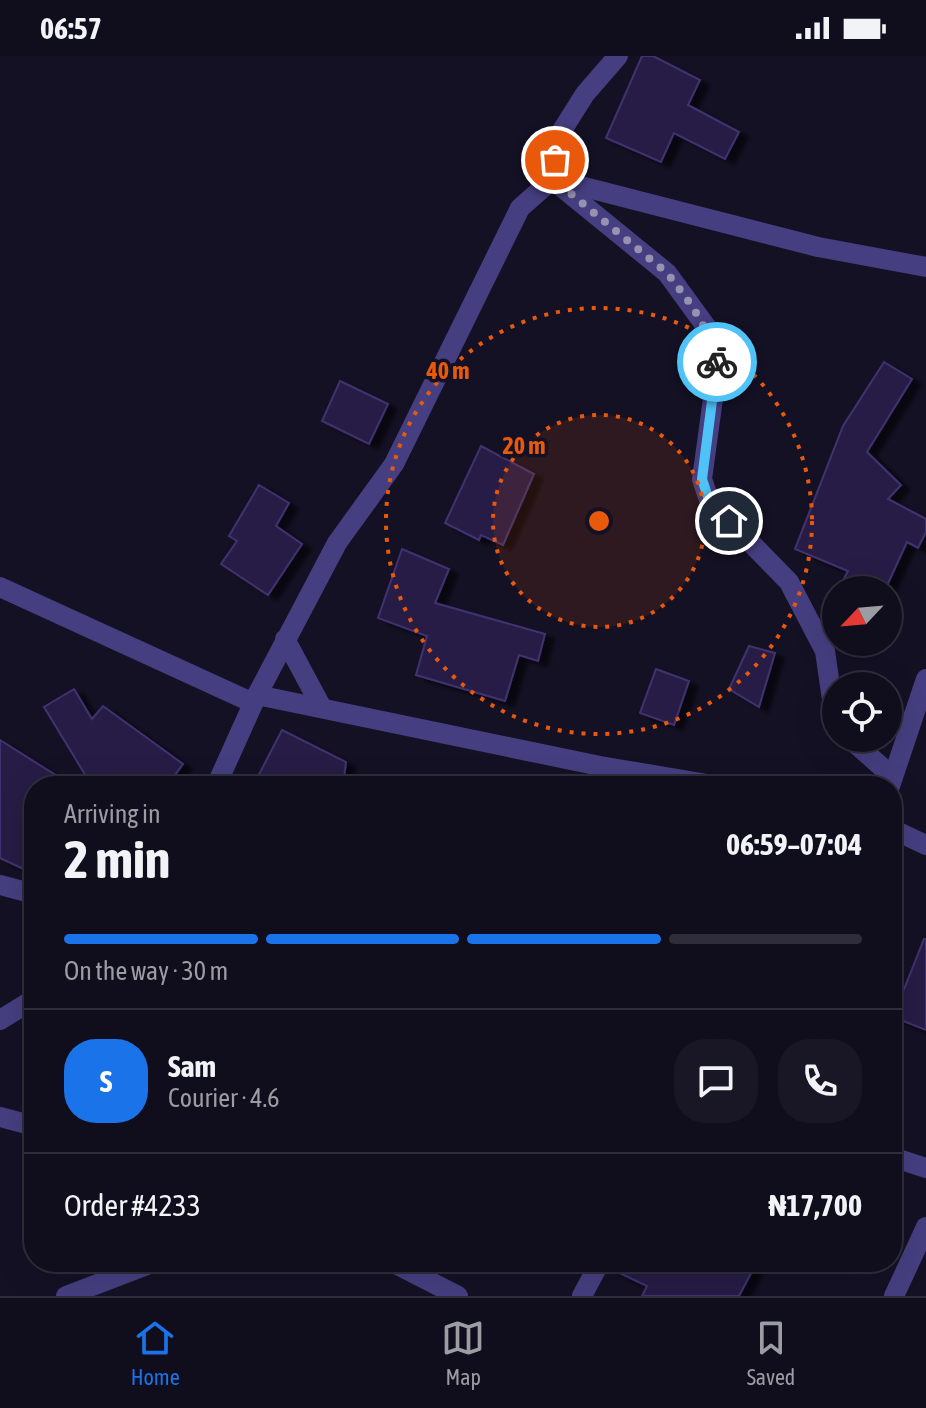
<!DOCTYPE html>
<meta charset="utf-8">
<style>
body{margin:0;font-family:"Asap Condensed",sans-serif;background:#191625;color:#f1f3f6;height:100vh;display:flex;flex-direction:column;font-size:30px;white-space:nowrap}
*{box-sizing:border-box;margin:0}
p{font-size:26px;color:#9c9ca3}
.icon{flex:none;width:44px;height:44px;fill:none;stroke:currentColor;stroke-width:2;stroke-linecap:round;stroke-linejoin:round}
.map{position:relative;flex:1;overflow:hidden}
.sheet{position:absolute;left:24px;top:720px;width:878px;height:496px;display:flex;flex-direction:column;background:#100d1c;border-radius:32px;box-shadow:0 8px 32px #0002,0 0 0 2px #302d3b}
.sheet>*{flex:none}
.needle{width:52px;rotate:244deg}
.tools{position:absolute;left:822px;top:520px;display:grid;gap:16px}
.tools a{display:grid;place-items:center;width:80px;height:80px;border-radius:50%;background:#100d1c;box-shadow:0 8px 32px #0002,0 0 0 2px #302d3b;font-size:40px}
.pin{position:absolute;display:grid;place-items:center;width:68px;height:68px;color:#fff;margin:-34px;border:4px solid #fff;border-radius:50%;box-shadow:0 2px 8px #0007}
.courier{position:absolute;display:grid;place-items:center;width:80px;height:80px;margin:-40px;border:6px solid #4fc3f7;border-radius:50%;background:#fff;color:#222;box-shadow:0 2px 10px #0007}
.overview em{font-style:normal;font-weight:700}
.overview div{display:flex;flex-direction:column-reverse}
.overview{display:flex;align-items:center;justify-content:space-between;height:136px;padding:0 40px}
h1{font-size:52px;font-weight:700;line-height:60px}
.bar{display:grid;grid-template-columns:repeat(4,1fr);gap:12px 8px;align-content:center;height:96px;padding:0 40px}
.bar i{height:10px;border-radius:6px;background:#302d3b}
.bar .on{background:#1a73e8}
.bar p{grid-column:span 4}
.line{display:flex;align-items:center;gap:20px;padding:0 40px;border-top:2px solid #302d3b}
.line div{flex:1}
.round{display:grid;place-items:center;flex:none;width:84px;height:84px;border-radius:32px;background:#191625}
.status{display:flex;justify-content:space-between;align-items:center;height:56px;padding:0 40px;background:#100d1c;direction:ltr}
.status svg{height:22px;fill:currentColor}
.menu{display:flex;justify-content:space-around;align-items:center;height:112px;border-top:2px solid #302d3b;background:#100d1c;font-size:22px;color:#9c9ca3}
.menu a{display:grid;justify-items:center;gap:4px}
.menu .on{color:#1a73e8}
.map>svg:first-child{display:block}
.building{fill:#281e45;stroke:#41326f;stroke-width:2;filter:url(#shadow)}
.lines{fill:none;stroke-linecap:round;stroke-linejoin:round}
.minor{stroke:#453f81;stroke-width:20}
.done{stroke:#9892b1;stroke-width:8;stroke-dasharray:0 14.4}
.route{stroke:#4fc3f7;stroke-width:10}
.ring{fill:none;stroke:#e8590c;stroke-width:4;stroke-dasharray:4 8}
.centre{fill:#e8590c;stroke:#151125;stroke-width:4}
.ring-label{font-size:24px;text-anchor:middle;font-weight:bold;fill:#e8590c;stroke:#151125;stroke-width:7;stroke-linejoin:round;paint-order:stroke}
</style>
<div class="status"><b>06:57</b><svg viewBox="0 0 49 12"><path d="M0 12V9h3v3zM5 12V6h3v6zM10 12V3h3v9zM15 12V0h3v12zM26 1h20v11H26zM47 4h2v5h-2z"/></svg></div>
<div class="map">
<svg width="926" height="1240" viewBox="0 0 926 1240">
<defs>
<filter id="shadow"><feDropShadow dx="9" dy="5" stdDeviation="2" flood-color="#0009"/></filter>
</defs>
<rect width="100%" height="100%" fill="#151125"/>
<g class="building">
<path d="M642 0H653L700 24 688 49 739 76 725 103 674 77 661 106 606 82Z"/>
<path d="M884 306 912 323 867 396 901 429 888 443 926 463V476L918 492 907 486 885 534H838L848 515 795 493 843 370Z"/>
<path d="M340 325 388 348 369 388 322 365Z"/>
<path d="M481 390 534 418 503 489 481 479 479 484 445 467Z"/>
<path d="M259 429 289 447 276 470 302 488 268 539 221 508 237 485 229 480Z"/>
<path d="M402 493 449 513 435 547 545 578 538 605 519 599 505 645 416 619 427 580 378 562Z"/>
<path d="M749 590 775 597 759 651 729 633Z"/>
<path d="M656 613 689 625 674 669 640 657Z"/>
<path d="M74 633 92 663 103 650 183 708 167 730H92L44 651Z"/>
<path d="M282 674 346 706 343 730H253Z"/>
<path d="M0 684 73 730H34V818L0 802Z"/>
<path d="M924 883H926V974L893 961Z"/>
<path d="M613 1206H757L739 1240H642L647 1230 611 1213Z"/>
</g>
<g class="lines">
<g class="minor">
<path d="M553 123 556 84 585 38 618 0"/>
<path d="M559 129 667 217 710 276 718 306 702 423 709 444 789 526 825 595 836 671"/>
<path d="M0 531 253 647"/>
<path d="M285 583 322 652"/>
<path d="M257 639 600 710 719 730"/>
<path d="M849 682 893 721"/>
<path d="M216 730 257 639 337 487 394 408 520 152 553 123 818 191 926 211"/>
<path d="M890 730 926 623"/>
<path d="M892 773 926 789"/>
<path d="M0 829 34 838"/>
<path d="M0 964 34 943"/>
<path d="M0 1061 34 1070"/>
<path d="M892 1101 926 1112"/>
<path d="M392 1206 458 1240"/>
<path d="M66 1240 155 1206"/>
<path d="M582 1240 600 1206"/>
<path d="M894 1240 926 1171"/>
</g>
</g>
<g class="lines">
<path class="done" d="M555 104 553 123 667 217C690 246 708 270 717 306"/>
<path class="route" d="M717 306 702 423 709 444 729 465"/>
</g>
<circle cx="599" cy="465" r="106" fill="#e8590c" fill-opacity=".12"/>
<g class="ring">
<circle cx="599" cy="465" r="106"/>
<circle cx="599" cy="465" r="213"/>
</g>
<circle cx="599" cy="465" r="12" class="centre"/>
<g class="ring-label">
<text x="448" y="323">40 m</text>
<text x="524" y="398">20 m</text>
</g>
</svg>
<div class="tools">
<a><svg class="needle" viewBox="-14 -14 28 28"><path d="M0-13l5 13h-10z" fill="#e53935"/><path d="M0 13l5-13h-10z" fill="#9c9ca3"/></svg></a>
<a><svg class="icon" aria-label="locate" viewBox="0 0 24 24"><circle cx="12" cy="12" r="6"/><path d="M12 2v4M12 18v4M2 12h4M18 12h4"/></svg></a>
</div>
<div class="pin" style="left:555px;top:104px;background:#ea580c"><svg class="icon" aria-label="bag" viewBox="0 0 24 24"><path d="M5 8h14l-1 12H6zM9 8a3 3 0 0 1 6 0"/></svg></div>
<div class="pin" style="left:729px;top:465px;background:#1f2937"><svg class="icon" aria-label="home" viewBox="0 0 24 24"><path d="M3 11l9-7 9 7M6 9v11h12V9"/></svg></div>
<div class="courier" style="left:717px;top:306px"><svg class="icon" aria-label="bike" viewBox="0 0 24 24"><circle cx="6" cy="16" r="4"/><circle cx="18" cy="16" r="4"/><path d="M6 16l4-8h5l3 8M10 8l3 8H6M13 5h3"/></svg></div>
<section class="sheet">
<div class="overview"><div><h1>2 min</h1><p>Arriving in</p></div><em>06:59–07:04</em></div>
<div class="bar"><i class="on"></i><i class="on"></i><i class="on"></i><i></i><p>On the way · 30 m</p></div>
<div class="line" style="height:144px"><b class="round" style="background:#1a73e8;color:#fff">S</b><div><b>Sam</b><p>Courier · 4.6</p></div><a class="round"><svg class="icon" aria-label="chat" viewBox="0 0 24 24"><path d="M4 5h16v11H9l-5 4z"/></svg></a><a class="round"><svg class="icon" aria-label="phone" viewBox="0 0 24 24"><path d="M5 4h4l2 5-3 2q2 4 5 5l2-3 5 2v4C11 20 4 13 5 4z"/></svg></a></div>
<div class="line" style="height:104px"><div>Order #4233</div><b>₦17,700</b></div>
</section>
</div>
<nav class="menu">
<a class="on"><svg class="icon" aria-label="home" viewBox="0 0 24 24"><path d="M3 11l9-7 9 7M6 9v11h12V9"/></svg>Home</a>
<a><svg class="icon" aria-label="map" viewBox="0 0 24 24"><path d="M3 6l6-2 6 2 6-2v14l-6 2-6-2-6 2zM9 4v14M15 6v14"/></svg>Map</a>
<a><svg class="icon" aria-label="saved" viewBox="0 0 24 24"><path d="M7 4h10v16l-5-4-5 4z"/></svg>Saved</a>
</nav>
